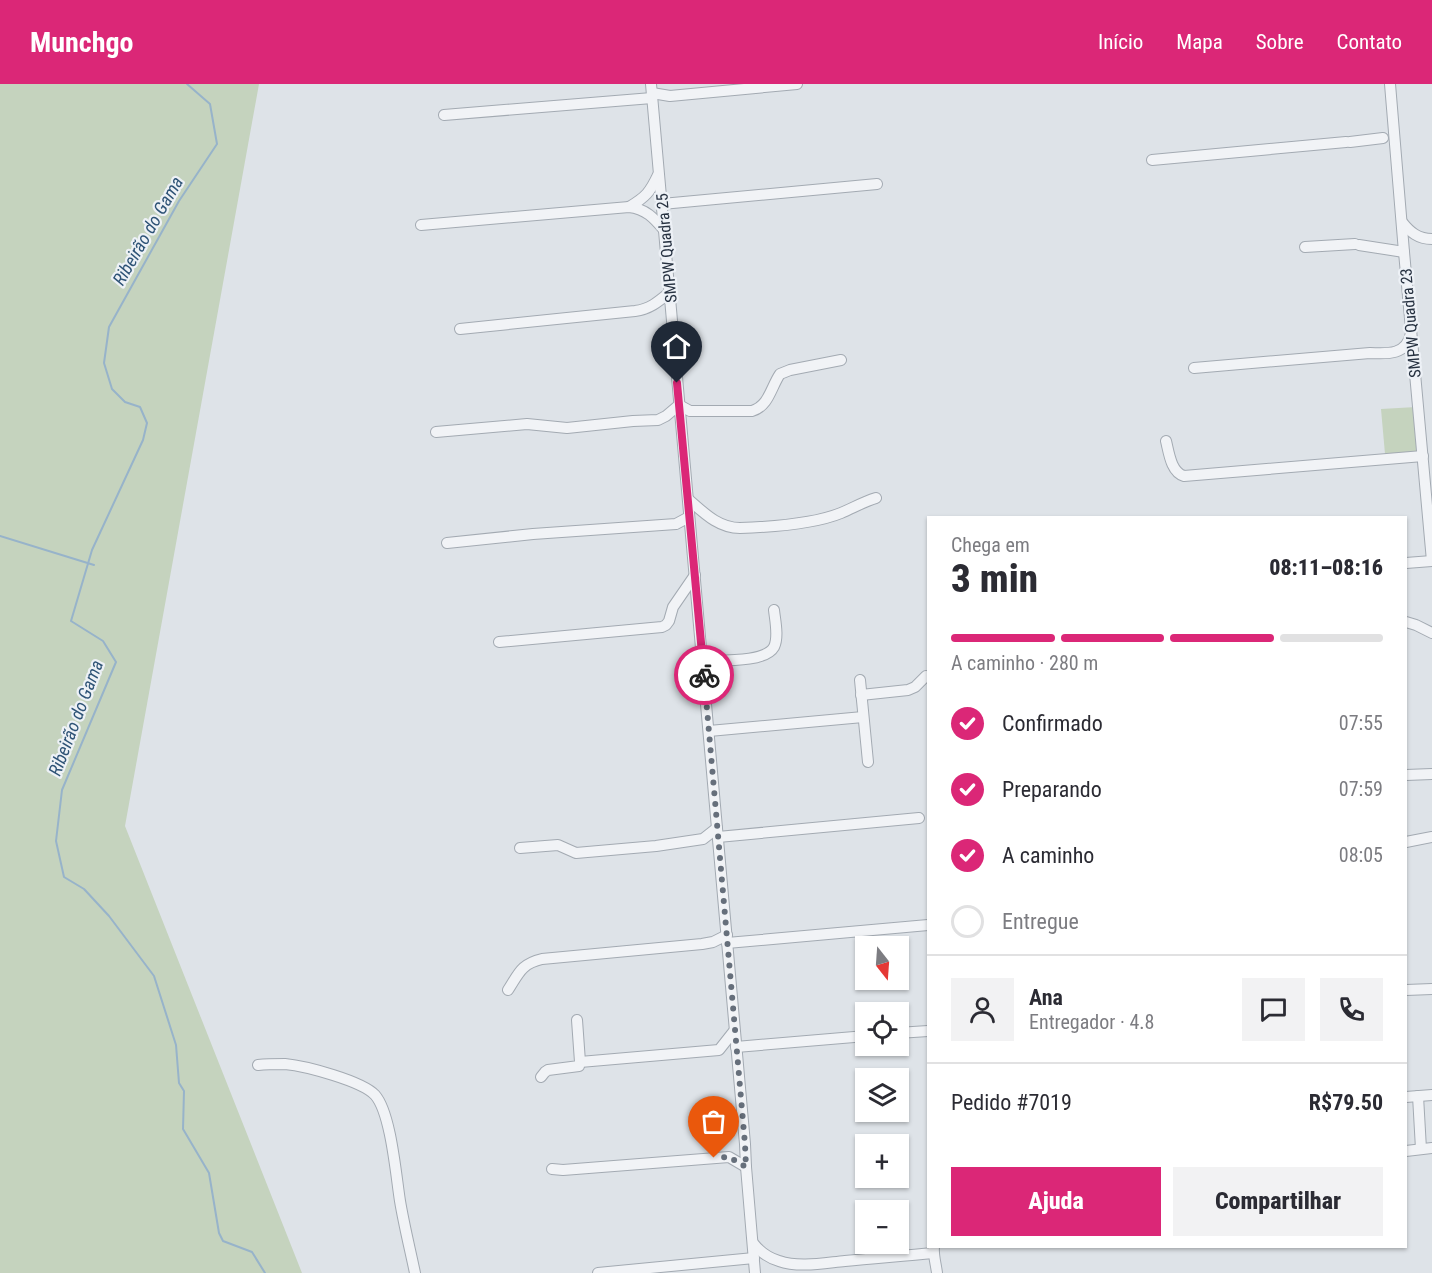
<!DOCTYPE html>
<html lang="pt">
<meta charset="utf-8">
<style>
body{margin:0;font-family:"Roboto Condensed",sans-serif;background:#f2f2f3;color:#2b2b33;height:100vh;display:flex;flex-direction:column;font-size:22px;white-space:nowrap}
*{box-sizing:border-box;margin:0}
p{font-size:20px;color:#7c7c81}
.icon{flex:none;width:33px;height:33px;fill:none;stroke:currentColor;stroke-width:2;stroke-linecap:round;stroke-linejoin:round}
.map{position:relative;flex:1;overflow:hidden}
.details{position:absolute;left:927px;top:432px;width:480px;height:732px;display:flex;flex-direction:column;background:#fff;border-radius:0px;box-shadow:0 2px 4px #0004}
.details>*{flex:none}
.needle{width:39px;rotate:163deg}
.fabs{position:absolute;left:855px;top:852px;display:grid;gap:12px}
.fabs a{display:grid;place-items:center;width:54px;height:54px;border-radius:0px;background:#fff;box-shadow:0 2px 4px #0004;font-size:30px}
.pin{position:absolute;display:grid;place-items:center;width:51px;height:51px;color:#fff;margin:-62px -26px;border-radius:50% 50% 50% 0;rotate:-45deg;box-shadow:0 0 6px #0007}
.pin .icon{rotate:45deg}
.courier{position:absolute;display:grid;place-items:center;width:60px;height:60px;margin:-30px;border:4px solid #db2777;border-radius:50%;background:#fff;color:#222;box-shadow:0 2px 8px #0007}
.head em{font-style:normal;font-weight:800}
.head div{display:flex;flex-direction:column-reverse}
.head{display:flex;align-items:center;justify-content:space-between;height:102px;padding:0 24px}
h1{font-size:39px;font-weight:800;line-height:45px}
.bar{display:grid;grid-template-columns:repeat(4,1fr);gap:9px 6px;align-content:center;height:72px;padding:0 24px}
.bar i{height:8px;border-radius:4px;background:#e1e1e2}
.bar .selected{background:#db2777}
.bar p{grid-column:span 4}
.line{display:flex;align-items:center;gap:15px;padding:0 24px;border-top:2px solid #e1e1e2}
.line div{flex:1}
.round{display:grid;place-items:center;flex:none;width:63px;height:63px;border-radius:0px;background:#f2f2f3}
ol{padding:0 24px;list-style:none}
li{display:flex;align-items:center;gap:18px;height:66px}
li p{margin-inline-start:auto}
li .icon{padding:6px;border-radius:50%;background:#db2777;color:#fff;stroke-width:4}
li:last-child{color:#7c7c81}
li i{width:33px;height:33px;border:3px solid #e1e1e2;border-radius:50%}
.button{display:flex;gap:12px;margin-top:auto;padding:12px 24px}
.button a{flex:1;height:69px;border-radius:0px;background:#db2777;color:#fff;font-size:24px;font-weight:800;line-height:69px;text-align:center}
.button a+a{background:#f2f2f3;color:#2b2b33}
header{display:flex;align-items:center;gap:36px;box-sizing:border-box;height:84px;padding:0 30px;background:#db2777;color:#fff}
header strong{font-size:28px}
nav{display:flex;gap:33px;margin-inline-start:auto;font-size:21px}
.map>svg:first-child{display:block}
.green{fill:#c5d3be}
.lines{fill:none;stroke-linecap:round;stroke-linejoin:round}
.stream{stroke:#97b3ca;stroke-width:2}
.minor-casing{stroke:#a3aab2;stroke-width:12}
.minor{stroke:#f1f3f6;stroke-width:10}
.done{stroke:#666f7b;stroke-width:6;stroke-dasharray:0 10.8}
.route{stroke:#db2777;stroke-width:8}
.labels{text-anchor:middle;stroke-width:4.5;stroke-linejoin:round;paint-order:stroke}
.street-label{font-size:16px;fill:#263140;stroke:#edf1f6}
.water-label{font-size:18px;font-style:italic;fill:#2e5376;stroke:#edf1f6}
</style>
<header>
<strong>Munchgo</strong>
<nav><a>Início</a><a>Mapa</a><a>Sobre</a><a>Contato</a></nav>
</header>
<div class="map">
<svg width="1432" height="1189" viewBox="0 0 1432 1189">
<rect width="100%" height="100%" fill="#dee3e8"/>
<g class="green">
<path d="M0 0H259L125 742 302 1189H0Z"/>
<path d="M1416 323 1420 368 1385 370 1381 325Z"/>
</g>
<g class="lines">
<g class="stream">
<path d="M187 0 210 20 217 60 179 117 109 243 104 279 112 305 125 318 140 323 147 339 143 356 92 466 71 537 103 557 116 578 62 706 56 757 64 793 84 805 109 832 154 892 176 961 179 999 184 1007 183 1045 209 1089 219 1149 223 1157 252 1168 265 1189"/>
<path d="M0 452 94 481"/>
</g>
<defs>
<g id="minor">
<path d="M651 0 745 1060 746 1083 755 1189"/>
<path d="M1390 0 1404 168 1432 477"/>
<path d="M652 9 670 12 797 0"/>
<path d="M444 31 652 14"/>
<path d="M1350 58 1383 54"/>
<path d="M1152 76 1346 58"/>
<path d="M662 120 877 100"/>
<path d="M629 123C646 113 650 108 658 91"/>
<path d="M1402 138C1410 148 1418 155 1432 155"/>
<path d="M421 141 629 123C646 125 654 134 664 146"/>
<path d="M1359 161 1404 168"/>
<path d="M1305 163 1355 160"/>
<path d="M460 245 635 227C650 225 658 218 670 208"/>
<path d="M1194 284 1370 269C1388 270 1407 271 1411 249"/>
<path d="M436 348 527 340 567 344 633 337 658 336 666 332 679 321 690 327H752C769 322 771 303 780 290L790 286 841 276"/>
<path d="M1166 357C1169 369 1171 388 1184 392L1423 372"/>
<path d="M688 415C703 428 718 444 740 444 770 443 814 440 841 429 853 424 863 418 876 414"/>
<path d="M447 459 533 450 676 440 689 433"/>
<path d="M1406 479 1432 477"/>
<path d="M1406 538 1416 541 1432 549"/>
<path d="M499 558 662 543 666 541 669 537 673 523 695 491"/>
<path d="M703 577C720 576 765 579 774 563 779 553 775 536 774 526"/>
<path d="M860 596 868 678"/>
<path d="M861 611 908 606 915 603 926 592"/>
<path d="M709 647 863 633"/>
<path d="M1406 691 1432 690"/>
<path d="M718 753 919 734"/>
<path d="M1406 758 1432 753"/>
<path d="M520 764 558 761 576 769 656 762 703 755 717 744"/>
<path d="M727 859 928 841"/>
<path d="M508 906C519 889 521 880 542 875L702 860 713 858 727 851"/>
<path d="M1406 906 1432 905"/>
<path d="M898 949 928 947"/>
<path d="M736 963 866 952"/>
<path d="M580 978 719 966 734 947"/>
<path d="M258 981C267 980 276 980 285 980 306 982 362 997 375 1011 391 1029 396 1092 400 1117 404 1141 410 1165 415 1189"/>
<path d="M541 993 545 988 548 986 579 982 580 978 577 936"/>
<path d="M1418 1012 1421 1065"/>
<path d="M1406 1013 1432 1011"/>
<path d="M1406 1067 1432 1064"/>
<path d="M552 1085 563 1086 729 1073 746 1083"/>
<path d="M753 1159C760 1168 769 1174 779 1177 799 1184 824 1179 845 1177 874 1174 904 1172 933 1169"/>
<path d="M934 1163C933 1171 936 1180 937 1189"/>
<path d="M598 1189 754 1174"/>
</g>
</defs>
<use href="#minor" class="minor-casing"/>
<use href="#minor" class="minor"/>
</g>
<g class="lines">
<path class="done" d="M704 591 745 1060 746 1083 729 1073 714 1074"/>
<path class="route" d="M677 299 704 591"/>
</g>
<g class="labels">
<g class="street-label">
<text transform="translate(666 164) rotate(-95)" y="6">SMPW Quadra 25</text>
<text transform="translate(1410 239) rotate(-95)" y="6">SMPW Quadra 23</text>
</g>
<g class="water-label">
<text transform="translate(148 147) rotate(-60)" y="6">Ribeirão do Gama</text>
<text transform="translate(76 634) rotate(-69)" y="6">Ribeirão do Gama</text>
</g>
</g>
</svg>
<div class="fabs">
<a><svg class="needle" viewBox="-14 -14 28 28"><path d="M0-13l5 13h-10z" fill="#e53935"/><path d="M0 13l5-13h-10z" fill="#7c7c81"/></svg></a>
<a><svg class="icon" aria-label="locate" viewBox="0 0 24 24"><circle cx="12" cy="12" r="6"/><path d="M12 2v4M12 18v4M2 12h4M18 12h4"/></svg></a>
<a><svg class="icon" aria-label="layers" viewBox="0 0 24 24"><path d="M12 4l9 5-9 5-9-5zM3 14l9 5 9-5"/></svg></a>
<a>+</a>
<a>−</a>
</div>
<div class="pin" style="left:714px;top:1074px;background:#ea580c"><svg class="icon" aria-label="bag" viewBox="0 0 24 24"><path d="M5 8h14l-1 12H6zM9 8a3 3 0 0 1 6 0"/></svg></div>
<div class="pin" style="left:677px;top:299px;background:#1f2937"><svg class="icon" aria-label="home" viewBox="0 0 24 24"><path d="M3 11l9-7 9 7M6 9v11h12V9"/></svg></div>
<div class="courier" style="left:704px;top:591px"><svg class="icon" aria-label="bike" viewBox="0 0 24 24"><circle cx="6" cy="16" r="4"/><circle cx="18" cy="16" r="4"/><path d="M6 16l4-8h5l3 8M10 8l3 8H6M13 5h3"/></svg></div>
<section class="details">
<div class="head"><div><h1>3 min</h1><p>Chega em</p></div><em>08:11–08:16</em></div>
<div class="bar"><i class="selected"></i><i class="selected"></i><i class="selected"></i><i></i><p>A caminho · 280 m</p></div>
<ol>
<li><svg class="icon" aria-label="check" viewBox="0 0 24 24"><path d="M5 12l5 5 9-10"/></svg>Confirmado<p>07:55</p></li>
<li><svg class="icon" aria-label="check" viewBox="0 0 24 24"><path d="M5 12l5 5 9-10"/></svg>Preparando<p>07:59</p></li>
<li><svg class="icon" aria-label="check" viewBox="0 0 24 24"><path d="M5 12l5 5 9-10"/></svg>A caminho<p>08:05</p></li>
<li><i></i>Entregue</li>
</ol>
<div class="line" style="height:108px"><a class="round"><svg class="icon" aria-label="person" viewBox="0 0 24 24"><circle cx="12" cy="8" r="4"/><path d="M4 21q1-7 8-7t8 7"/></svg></a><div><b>Ana</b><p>Entregador · 4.8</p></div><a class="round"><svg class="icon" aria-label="chat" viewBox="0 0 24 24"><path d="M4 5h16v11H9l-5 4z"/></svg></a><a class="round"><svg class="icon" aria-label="phone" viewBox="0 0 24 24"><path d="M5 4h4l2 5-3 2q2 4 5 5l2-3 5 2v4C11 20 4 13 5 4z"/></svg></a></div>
<div class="line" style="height:78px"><div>Pedido #7019</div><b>R$79.50</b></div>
<div class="button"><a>Ajuda</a><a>Compartilhar</a></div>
</section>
</div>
